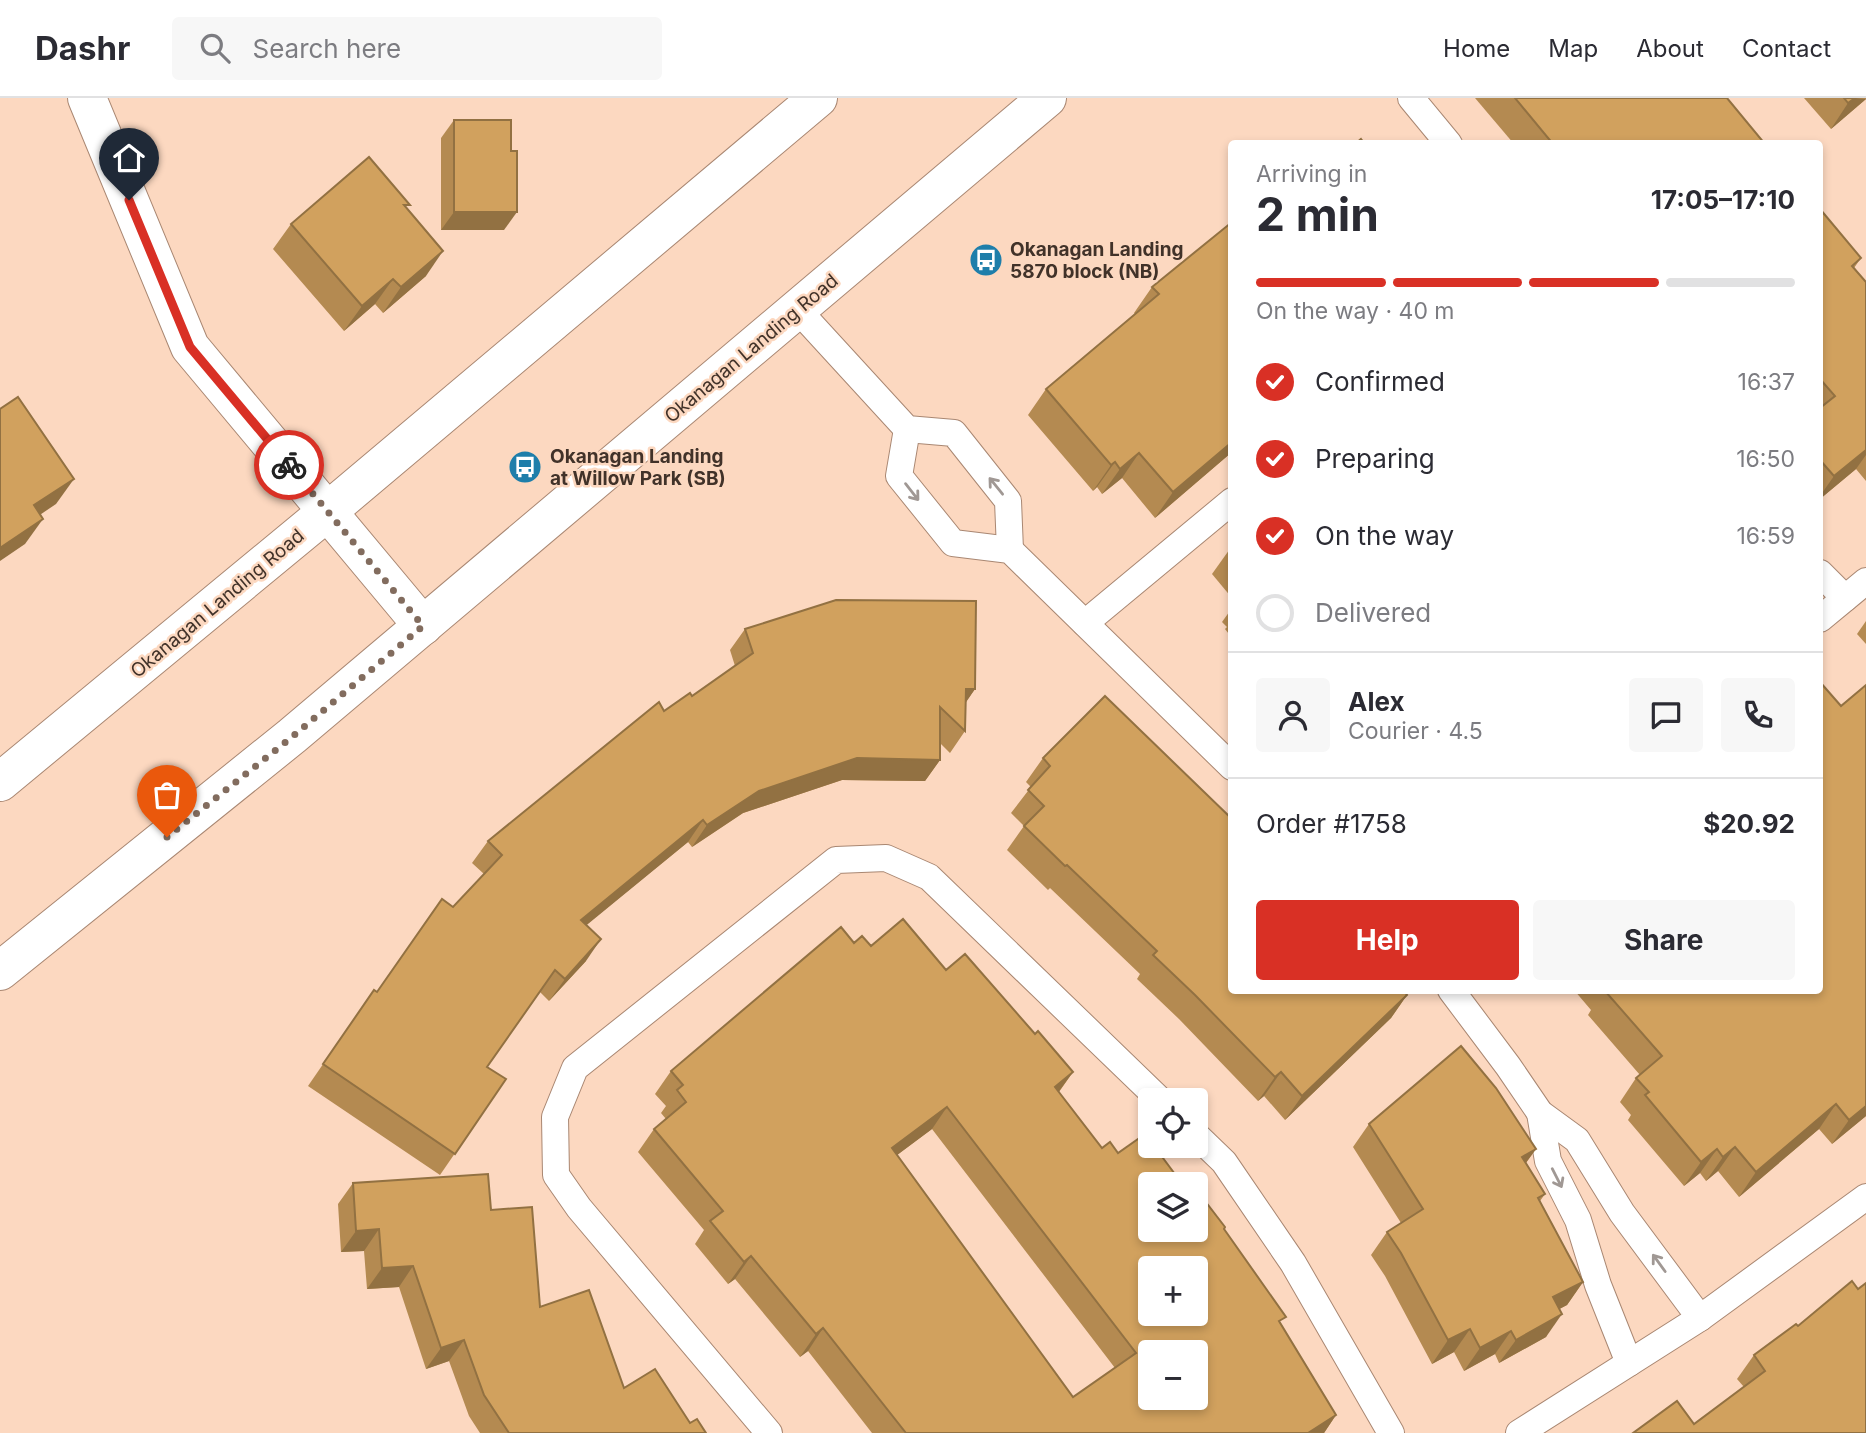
<!DOCTYPE html>
<meta charset="utf-8">
<style>
body{margin:0;font-family:Inter,sans-serif;background:#f7f7f7;color:#2b2b33;height:100vh;display:flex;flex-direction:column;font-size:26px;white-space:nowrap}
*{box-sizing:border-box;margin:0}
p{font-size:23px;color:#7c7c81}
.icon{flex:none;width:38px;height:38px;fill:none;stroke:currentColor;stroke-width:2;stroke-linecap:round;stroke-linejoin:round}
.map{position:relative;flex:1;overflow:hidden}
.details{position:absolute;left:1228px;top:42px;width:595px;height:854px;display:flex;flex-direction:column;background:#fff;border-radius:7px;box-shadow:0 4px 10px #0003}
.details>*{flex:none}
.controls{position:absolute;left:1138px;top:990px;display:grid;gap:14px}
.controls a{display:grid;place-items:center;width:70px;height:70px;border-radius:7px;background:#fff;box-shadow:0 4px 10px #0003;font-size:35px}
.pin{position:absolute;display:grid;place-items:center;width:60px;height:60px;color:#fff;margin:-72px -30px;border-radius:50% 50% 50% 0;rotate:-45deg;box-shadow:0 0 7px #0007}
.pin .icon{rotate:45deg}
.courier{position:absolute;display:grid;place-items:center;width:70px;height:70px;margin:-35px;border:5px solid #d93025;border-radius:50%;background:#fff;color:#222;box-shadow:0 2px 9px #0007}
.headline em{font-style:normal;font-weight:700}
.headline div{display:flex;flex-direction:column-reverse}
.headline{display:flex;align-items:center;justify-content:space-between;height:119px;padding:0 28px}
h1{font-size:46px;font-weight:700;line-height:52px}
.bar{display:grid;grid-template-columns:repeat(4,1fr);gap:10px 7px;align-content:center;height:84px;padding:0 28px}
.bar i{height:9px;border-radius:5px;background:#e1e1e2}
.bar .on{background:#d93025}
.bar p{grid-column:span 4}
.line{display:flex;align-items:center;gap:18px;padding:0 28px;border-top:2px solid #e1e1e2}
.line div{flex:1}
.round{display:grid;place-items:center;flex:none;width:74px;height:74px;border-radius:7px;background:#f7f7f7}
ol{padding:0 28px;list-style:none}
li{display:flex;align-items:center;gap:21px;height:77px}
li p{margin-inline-start:auto}
li .icon{padding:7px;border-radius:50%;background:#d93025;color:#fff;stroke-width:4}
li:last-child{color:#7c7c81}
li i{width:38px;height:38px;border:4px solid #e1e1e2;border-radius:50%}
.action{display:flex;gap:14px;margin-top:auto;padding:14px 28px}
.action a{flex:1;height:80px;border-radius:7px;background:#d93025;color:#fff;font-size:28px;font-weight:700;line-height:80px;text-align:center}
.action a+a{background:#f7f7f7;color:#2b2b33}
header{display:flex;align-items:center;gap:42px;box-sizing:border-box;height:98px;padding:0 35px;background:#fff;border-bottom:2px solid #e1e1e2}
header strong{font-size:33px}
nav{display:flex;gap:38px;margin-inline-start:auto;font-size:24px}
.search{width:490px;height:63px;background:#f7f7f7;display:flex;align-items:center;gap:18px;box-sizing:border-box;padding:0 24px;border-radius:7px;color:#7c7c81;font-size:26px}
.map>svg:first-child{display:block}
.lines{fill:none;stroke-linecap:round;stroke-linejoin:round}
.service-casing{stroke:#a98772;stroke-width:28}
.minor-casing{stroke:#a98772;stroke-width:40}
.secondary-casing{stroke:#a98772;stroke-width:40}
.service{stroke:#fff;stroke-width:26}
.minor{stroke:#fff;stroke-width:38}
.secondary{stroke:#fff;stroke-width:38}
.wall{fill:#b48a51;fill-rule:evenodd}
.shaded-wall{fill:#927142}
.building{fill:#d1a15e;stroke:#927142;stroke-width:2;fill-rule:evenodd}
.oneway{stroke:#a09894}
.done{stroke:#826c5e;stroke-width:7;stroke-dasharray:0 12.6}
.route{stroke:#d93025;stroke-width:9}
.labels{text-anchor:middle;stroke-width:5;stroke-linejoin:round;paint-order:stroke}
.poi-label{font-size:19px;font-weight:bold;fill:#413229;stroke:#fcd8c0;text-anchor:start}
.street-label{font-size:19px;fill:#413229;stroke:#fcd8c0}
</style>
<header>
<strong>Dashr</strong>
<div class="search"><svg class="icon" aria-label="search" viewBox="0 0 24 24"><circle cx="10" cy="10" r="6"/><path d="M15 15l6 6"/></svg>Search here</div>
<nav><a>Home</a><a>Map</a><a>About</a><a>Contact</a></nav>
</header>
<div class="map">
<svg width="1866" height="1335" viewBox="0 0 1866 1335">
<rect width="100%" height="100%" fill="#fcd8c0"/>
<g class="lines">
<defs>
<g id="service">
<path d="M1411 0 1449 46"/>
<path d="M797 211 907 331 954 335 1008 403 1010 452"/>
<path d="M907 331 899 378 953 445 1010 452 1232 669"/>
<path d="M1820 475 1845 500"/>
<path d="M1820 521 1866 483"/>
<path d="M1085 525 1232 403"/>
<path d="M1451 892 1508 968 1540 1015 1577 1042 1622 1115 1700 1220"/>
<path d="M1540 1015 1548 1063 1578 1122 1598 1187 1629 1265"/>
<path d="M1195 1036 1224 1064 1293 1165 1391 1335"/>
<path d="M769 1335 579 1110 556 1077 555 1019 575 970 836 762 886 760 929 779 1161 1003"/>
<path d="M1519 1335 1700 1220 1866 1099"/>
</g>
<g id="minor">
<path d="M87 0 190 249 423 528"/>
<path d="M0 684 328 413 818 0"/>
</g>
<path id="secondary" d="M0 873 292 638 1047 0"/>
</defs>
<use href="#service" class="service-casing"/>
<use href="#minor" class="minor-casing"/>
<use href="#secondary" class="secondary-casing"/>
<use href="#service" class="service"/>
<use href="#minor" class="minor"/>
<use href="#secondary" class="secondary"/>
</g>
<g class="wall">
<path d="M1475 0H1727L1765 46H1514Z"/>
<path d="M1804 0H1866V1L1831 31Z"/>
<path d="M454 22 504 132H441V40Z"/>
<path d="M407 111 426 178 383 215 375 206 344 233 273 151 291 126Z"/>
<path d="M1820 111 1861 160 1854 170 1866 184V383L1856 371 1820 401Z"/>
<path d="M1232 124V354L1155 420 1122 380 1102 396 1097 389 1093 393 1028 317 1046 291 1135 216 1134 215 1152 189Z"/>
<path d="M1232 448V500L1212 476Z"/>
<path d="M1232 510V540L1225 531 1227 529 1222 524Z"/>
<path d="M1866 523V546L1857 536Z"/>
<path d="M745 531 975 591 965 605V633L950 655 940 645V662L925 683 842 682 743 715 692 749 688 744 586 827V863L549 903 540 894 487 969 506 981 440 1077 308 988 374 892 377 894 484 776 472 765 488 743 664 613 692 598 735 568 730 552Z"/>
<path d="M1866 587V1018L1832 1046 1819 1031 1739 1099 1718 1073 1706 1083 1700 1075 1684 1088 1628 1022 1631 1017 1620 1004 1636 980 1640 977 1588 917 1591 912 1574 892H1820L1841 608Z"/>
<path d="M1043 660 1407 897 1391 920 1285 1022 1264 998 1258 1003 1179 921 1137 881 1140 876 1050 790 1048 792 1007 752 1024 728 1011 715 1031 689 1026 684Z"/>
<path d="M854 845 871 848 946 872 1035 936 1073 974 1059 994 1102 1050 1118 1055 1183 1087 1224 1131 1336 1317 1324 1335H872L808 1253 800 1259 735 1181 728 1186 695 1146 704 1132 638 1054 654 1031 666 1021 661 1015 666 1008 655 996 671 973ZM932 1031 1115 1270 1073 1299 897 1057Z"/>
<path d="M1369 1026 1536 1051 1526 1065 1545 1096 1540 1103 1583 1184 1567 1207 1559 1211 1546 1239 1499 1265 1495 1256 1464 1273 1454 1254 1432 1266 1385 1178 1371 1157 1387 1134 1401 1125 1353 1049Z"/>
<path d="M353 1085 491 1112 540 1209 624 1290 690 1325 706 1335H480L469 1318 449 1263 426 1271 399 1189 367 1191 364 1153 341 1154 338 1106Z"/>
<path d="M1754 1257 1866 1335 1744 1289 1737 1281Z"/>
</g>
<g class="shaded-wall">
<path d="M1855 0 1866 1 1831 31 1848 5Z"/>
<path d="M454 114H517L504 132H441Z"/>
<path d="M443 153 426 178 383 215 401 189Z"/>
<path d="M393 181 375 206 344 233 362 208Z"/>
<path d="M1232 344V354L1155 420 1173 394Z"/>
<path d="M1866 352V357L1856 371 1820 401V398L1834 378Z"/>
<path d="M1139 355 1122 380 1102 396 1120 371Z"/>
<path d="M1115 364 1097 389 1093 393 1111 367Z"/>
<path d="M74 381 56 406 16 433 34 407Z"/>
<path d="M43 421 25 446 0 463V450Z"/>
<path d="M966 591H975L960 613Z"/>
<path d="M857 660 940 662 925 683 842 682 743 715 692 749 707 727 759 693Z"/>
<path d="M703 722 688 744 566 844 581 822Z"/>
<path d="M601 841 586 863 549 903 565 881Z"/>
<path d="M1407 897 1391 920 1285 1022 1302 998Z"/>
<path d="M1073 974 1057 996 1055 989Z"/>
<path d="M1281 974 1264 998 1258 1003 1275 979Z"/>
<path d="M1836 1006 1819 1031 1739 1099 1756 1074Z"/>
<path d="M1866 1008V1018L1832 1046 1849 1022Z"/>
<path d="M947 1009 932 1031 877 1072 892 1050Z"/>
<path d="M1735 1049 1718 1073 1706 1083 1723 1059Z"/>
<path d="M1536 1051 1519 1074 1522 1059Z"/>
<path d="M1717 1051 1700 1075 1684 1088 1701 1064Z"/>
<path d="M379 1131 364 1153 341 1154 356 1133Z"/>
<path d="M751 1158 735 1181 728 1186 744 1164Z"/>
<path d="M413 1168 399 1189 367 1191 382 1170Z"/>
<path d="M1583 1184 1567 1207 1537 1223 1553 1199Z"/>
<path d="M1562 1216 1546 1239 1499 1265 1516 1242Z"/>
<path d="M823 1230 808 1253 800 1259 816 1236Z"/>
<path d="M1470 1231 1454 1254 1432 1266 1448 1242Z"/>
<path d="M1511 1233 1495 1256 1464 1273 1480 1250Z"/>
<path d="M464 1242 449 1263 426 1271 441 1250Z"/>
<path d="M1336 1317 1324 1335H1308Z"/>
</g>
<g class="building">
<path d="M1515 0H1727L1765 46H1553Z"/>
<path d="M1844 0H1855L1848 5Z"/>
<path d="M454 22H511V53H517V114H454Z"/>
<path d="M1361 41 1365 46H1355Z"/>
<path d="M369 59 410 107H404L443 153 401 189 393 181 362 208 291 126Z"/>
<path d="M1820 111 1861 160 1852 168 1866 184V352L1834 378 1820 362V310L1835 298 1820 281Z"/>
<path d="M1232 124V344L1173 394 1139 355 1120 371 1115 364 1111 367 1046 291 1159 196 1152 189Z"/>
<path d="M18 299 74 381 34 407 43 421 0 450V311Z"/>
<path d="M836 502 976 503 975 591H966L965 633 940 609V662L857 660 759 693 707 727 703 722 581 822 601 841 565 881 555 872 487 969 506 981 455 1056 323 966 374 892 377 894 442 801 453 809 502 757 488 743 659 604 664 613 690 595 692 598 753 555 745 531Z"/>
<path d="M1820 584 1841 608 1866 587V1008L1849 1022 1836 1006 1756 1074 1735 1049 1723 1059 1717 1051 1701 1064 1645 997 1649 994 1636 980 1662 958 1605 893 1820 892Z"/>
<path d="M1105 598 1232 721V892H1403L1407 897 1302 998 1281 974 1275 979 1195 897 1153 857 1157 853 1067 767 1065 768 1024 728 1044 708 1028 692 1050 668 1043 660Z"/>
<path d="M903 821 946 872 965 856 1035 936 1038 933 1073 974 1055 989 1102 1050 1110 1044 1118 1055 1145 1036 1150 1042V1048H1154L1183 1087H1150V1132H1195V1090L1225 1129 1224 1131 1286 1219 1279 1223 1336 1317 1308 1335H906L823 1230 816 1236 751 1158 744 1164 710 1123 723 1113 654 1031 686 1004 677 992 683 987 671 973 841 829 854 845 862 838 871 848ZM947 1009 1136 1255 1073 1299 892 1050ZM1150 1171H1195V1216H1150ZM1150 1255H1195V1300H1150Z"/>
<path d="M1461 948 1496 990 1536 1051 1522 1059 1545 1096 1538 1100 1583 1184 1553 1199 1562 1216 1516 1242 1511 1233 1480 1250 1470 1231 1448 1242 1401 1155 1387 1134 1423 1111 1369 1026Z"/>
<path d="M488 1076 491 1112 532 1109 540 1209 589 1192 624 1290 655 1271 690 1325 697 1321 706 1335H509L484 1297 464 1242 441 1250 413 1168 382 1170 379 1131 356 1133 353 1085Z"/>
<path d="M1190 1083 1193 1087H1185Z"/>
<path d="M1852 1183 1858 1191 1866 1185V1335H1633L1677 1303 1694 1326 1765 1273 1754 1257 1796 1226 1798 1228Z"/>
</g>
<defs><path id="oneway-shaft" d="M-6 0H5M1.5-3L5.5 0L1.5 3" fill="none" stroke-width="1.6" stroke-linecap="round" stroke-linejoin="round" transform="scale(1.75)"/></defs>
<g class="oneway">
<use href="#oneway-shaft" transform="translate(996 388) rotate(-129)"/>
<use href="#oneway-shaft" transform="translate(912 394) rotate(52)"/>
<use href="#oneway-shaft" transform="translate(1557 1080) rotate(63)"/>
<use href="#oneway-shaft" transform="translate(1659 1165) rotate(-126)"/>
</g>
<g class="lines">
<path class="done" d="M167 739 292 639 423 528 289 367"/>
<path class="route" d="M129 102 190 249 289 367"/>
</g>
<defs>
<symbol id="bus-disc" viewBox="-11 -11 22 22"><circle r="9.5" fill="#1e7eaa" stroke="#fcd8c0"/><path d="M-5-6H5V4H4V6H2V4H-2V6H-4V4H-5ZM-3.5-4V0h7V-4ZM-3.5 1.2v1.5H-2V1.2ZM2 1.2v1.5H3.5V1.2Z" fill="#fff"/></symbol>
</defs>
<g fill-rule="evenodd">
<use href="#bus-disc" x="967" y="143" width="38" height="38"/>
<use href="#bus-disc" x="506" y="350" width="38" height="38"/>
</g>
<g class="labels">
<g class="poi-label">
<text x="1010" y="158">Okanagan Landing<tspan x="1010" dy="22">5870 block (NB)</tspan></text>
<text x="550" y="365">Okanagan Landing<tspan x="550" dy="22">at Willow Park (SB)</tspan></text>
</g>
<g class="street-label">
<text transform="translate(751 250) rotate(-40)" y="7">Okanagan Landing Road</text>
<text transform="translate(217 505) rotate(-40)" y="7">Okanagan Landing Road</text>
</g>
</g>
</svg>
<div class="controls">
<a><svg class="icon" aria-label="locate" viewBox="0 0 24 24"><circle cx="12" cy="12" r="6"/><path d="M12 2v4M12 18v4M2 12h4M18 12h4"/></svg></a>
<a><svg class="icon" aria-label="layers" viewBox="0 0 24 24"><path d="M12 4l9 5-9 5-9-5zM3 14l9 5 9-5"/></svg></a>
<a>+</a>
<a>−</a>
</div>
<div class="pin" style="left:167px;top:739px;background:#ea580c"><svg class="icon" aria-label="bag" viewBox="0 0 24 24"><path d="M5 8h14l-1 12H6zM9 8a3 3 0 0 1 6 0"/></svg></div>
<div class="pin" style="left:129px;top:102px;background:#1f2937"><svg class="icon" aria-label="home" viewBox="0 0 24 24"><path d="M3 11l9-7 9 7M6 9v11h12V9"/></svg></div>
<div class="courier" style="left:289px;top:367px"><svg class="icon" aria-label="bike" viewBox="0 0 24 24"><circle cx="6" cy="16" r="4"/><circle cx="18" cy="16" r="4"/><path d="M6 16l4-8h5l3 8M10 8l3 8H6M13 5h3"/></svg></div>
<section class="details">
<div class="headline"><div><h1>2 min</h1><p>Arriving in</p></div><em>17:05–17:10</em></div>
<div class="bar"><i class="on"></i><i class="on"></i><i class="on"></i><i></i><p>On the way · 40 m</p></div>
<ol>
<li><svg class="icon" aria-label="check" viewBox="0 0 24 24"><path d="M5 12l5 5 9-10"/></svg>Confirmed<p>16:37</p></li>
<li><svg class="icon" aria-label="check" viewBox="0 0 24 24"><path d="M5 12l5 5 9-10"/></svg>Preparing<p>16:50</p></li>
<li><svg class="icon" aria-label="check" viewBox="0 0 24 24"><path d="M5 12l5 5 9-10"/></svg>On the way<p>16:59</p></li>
<li><i></i>Delivered</li>
</ol>
<div class="line" style="height:126px"><a class="round"><svg class="icon" aria-label="person" viewBox="0 0 24 24"><circle cx="12" cy="8" r="4"/><path d="M4 21q1-7 8-7t8 7"/></svg></a><div><b>Alex</b><p>Courier · 4.5</p></div><a class="round"><svg class="icon" aria-label="chat" viewBox="0 0 24 24"><path d="M4 5h16v11H9l-5 4z"/></svg></a><a class="round"><svg class="icon" aria-label="phone" viewBox="0 0 24 24"><path d="M5 4h4l2 5-3 2q2 4 5 5l2-3 5 2v4C11 20 4 13 5 4z"/></svg></a></div>
<div class="line" style="height:91px"><div>Order #1758</div><b>$20.92</b></div>
<div class="action"><a>Help</a><a>Share</a></div>
</section>
</div>
